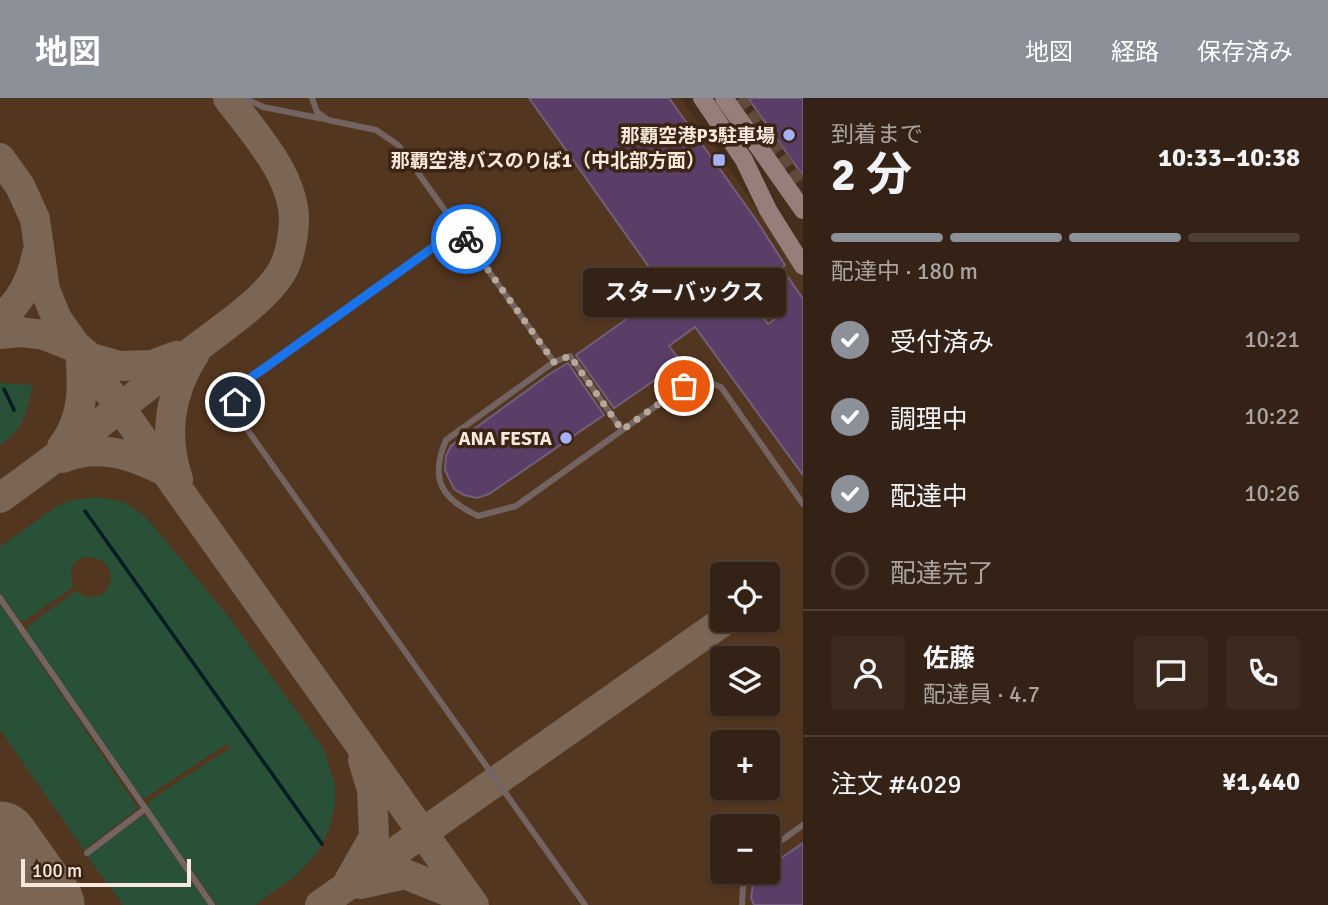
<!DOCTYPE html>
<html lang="ja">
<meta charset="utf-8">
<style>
body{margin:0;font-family:Signika,"Noto Sans JP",sans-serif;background:#3c2a1f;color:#f1f3f6;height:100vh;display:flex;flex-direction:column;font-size:26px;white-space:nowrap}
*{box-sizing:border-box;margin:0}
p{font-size:23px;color:#a9a4a1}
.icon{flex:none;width:38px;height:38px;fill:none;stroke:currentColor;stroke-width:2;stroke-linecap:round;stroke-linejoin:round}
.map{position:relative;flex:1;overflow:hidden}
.details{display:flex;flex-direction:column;background:#342216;width:525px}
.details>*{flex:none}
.fabs{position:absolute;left:710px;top:464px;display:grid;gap:14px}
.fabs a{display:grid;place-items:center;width:70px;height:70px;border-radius:7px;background:#342216;box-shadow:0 2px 5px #0004,0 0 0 2px #4e3f35;font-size:35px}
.scale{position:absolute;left:21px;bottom:18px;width:170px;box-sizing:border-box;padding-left:7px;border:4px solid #f7e8dd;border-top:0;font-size:19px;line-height:24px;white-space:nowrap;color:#f7e8dd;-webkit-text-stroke:5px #3b2413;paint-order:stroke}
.pin{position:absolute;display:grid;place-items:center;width:60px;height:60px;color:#fff;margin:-30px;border:4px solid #fff;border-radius:50%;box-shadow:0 2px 7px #0007}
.courier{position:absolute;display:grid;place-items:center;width:70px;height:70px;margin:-35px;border:5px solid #1a73e8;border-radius:50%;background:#fff;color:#222;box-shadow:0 2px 9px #0007}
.bubble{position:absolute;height:49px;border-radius:7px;background:#342216;box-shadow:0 2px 5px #0004,0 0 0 2px #4e3f35;font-size:23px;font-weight:700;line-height:49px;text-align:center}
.head em{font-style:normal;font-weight:700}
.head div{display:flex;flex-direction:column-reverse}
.head{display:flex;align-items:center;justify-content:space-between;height:119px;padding:0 28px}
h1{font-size:46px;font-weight:700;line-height:52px}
.bar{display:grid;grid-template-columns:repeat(4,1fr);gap:10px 7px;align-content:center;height:84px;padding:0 28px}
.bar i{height:9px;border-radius:5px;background:#4e3f35}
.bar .active{background:#8c9099}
.bar p{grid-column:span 4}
.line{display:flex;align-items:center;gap:18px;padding:0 28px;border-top:2px solid #4e3f35}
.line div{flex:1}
.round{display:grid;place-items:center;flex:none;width:74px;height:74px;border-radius:7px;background:#3c2a1f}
ol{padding:0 28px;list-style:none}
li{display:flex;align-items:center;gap:21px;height:77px}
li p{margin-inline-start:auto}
li .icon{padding:7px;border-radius:50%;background:#8c9099;color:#fff;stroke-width:4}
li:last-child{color:#a9a4a1}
li i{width:38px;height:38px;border:4px solid #4e3f35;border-radius:50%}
header{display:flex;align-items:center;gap:42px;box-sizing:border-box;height:98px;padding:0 35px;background:#8c9099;color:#fff}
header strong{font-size:33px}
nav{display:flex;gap:38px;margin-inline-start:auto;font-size:24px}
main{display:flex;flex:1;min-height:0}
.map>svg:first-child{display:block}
.built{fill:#53361f;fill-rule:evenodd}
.green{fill:#295137}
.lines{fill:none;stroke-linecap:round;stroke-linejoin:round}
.stream{stroke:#061b22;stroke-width:3.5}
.taxiway{stroke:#7b6656;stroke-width:30}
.runway{stroke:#7b6656;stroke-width:77}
.building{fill:#5b3e67;stroke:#705f78;stroke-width:2;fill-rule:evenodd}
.street-tunnel{stroke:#614a3a;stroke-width:12;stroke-dasharray:12 6;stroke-linecap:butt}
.lane{stroke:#736462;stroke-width:6}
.secondary{stroke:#967e7b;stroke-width:18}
.done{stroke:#b9a79a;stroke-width:7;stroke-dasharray:0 12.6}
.route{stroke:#1a73e8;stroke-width:9}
.poi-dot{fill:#a5b1fc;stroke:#3b2413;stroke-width:2.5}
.labels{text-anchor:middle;stroke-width:7;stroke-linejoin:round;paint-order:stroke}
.poi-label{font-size:19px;font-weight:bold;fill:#f7e8dd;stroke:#3b2413;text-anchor:end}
</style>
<header>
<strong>地図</strong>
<nav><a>地図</a><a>経路</a><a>保存済み</a></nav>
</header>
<main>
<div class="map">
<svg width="803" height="807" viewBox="0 0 803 807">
<rect width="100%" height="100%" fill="#462e1d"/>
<path class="built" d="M0 0H681L803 179V807H0ZM723 476H768V522H723ZM723 560H768V606H723ZM723 644H768V690H723ZM723 728H768V774H723Z"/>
<g class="green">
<path d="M0 285 33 287C25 315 26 328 0 347Z"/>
<path d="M97 399 123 404 144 417 228 518 323 650 335 686V708L330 729 318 753 298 776 255 807H217L148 710 149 703 230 650 228 645 145 700H142L27 534 28 528 76 493 85 499C95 500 104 498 109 488 124 458 59 441 73 489L24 523 20 522 0 494V449L57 408 71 402Z"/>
<path d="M0 506 138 710 84 752 0 632Z"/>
<path d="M141 719H147L208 807H123L87 758Z"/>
</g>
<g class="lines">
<g class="stream">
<path d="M4 291 14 312"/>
<path d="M85 413 322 746"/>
</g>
<g class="taxiway">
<path d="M0 60 20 88 35 121 45 192 57 221 474 807"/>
<path d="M0 222C21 202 31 184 37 156"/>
<path d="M0 236 21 234 44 237 80 251 91 260 119 268 152 267 176 258"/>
<path d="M62 349C85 319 83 287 80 251"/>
<path d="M62 360C100 345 133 357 168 375"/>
<path d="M178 381C163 337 170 294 195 255"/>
<path d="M0 400C65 354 127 304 190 255 219 232 261 206 281 175 290 160 294 136 294 119 292 75 253 34 228 0"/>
<path d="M349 783 374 739 372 692 363 662"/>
<path d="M360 786 405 776 452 795 470 807"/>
<path d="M320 807 725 522"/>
</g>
<path class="runway" d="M0 742 46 807"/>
</g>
<g class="building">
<path d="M529 0H669L757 123 785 167 782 170 803 201V377L695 229 669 248 681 264 614 310 576 257 666 193ZM766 182 787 212 768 226 747 196Z"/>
<path d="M748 0H803V78Z"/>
<path d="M568 265 604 317 489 396 477 400 464 397 454 391 445 372 446 358 451 348 548 277Z"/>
<path d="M803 745V807H754L751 800 753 786 761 774H768V769Z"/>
</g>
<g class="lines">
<path class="street-tunnel" d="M740 0 803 88"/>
<g class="lane">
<path d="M245 0 263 9 324 21"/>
<path d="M312 0 317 14 328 22 376 32 398 47 554 264 446 342C429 382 442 401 478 418L516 408 684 288 702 282 721 289 803 406"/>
<path d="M459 131 252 279C236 294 234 298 239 320L585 807"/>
<path d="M554 264 570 258 622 332"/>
<path d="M0 500 212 807"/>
<path d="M768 752 803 727"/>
<path d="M87 755 145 711"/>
<path d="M742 807 743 789 747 774"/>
</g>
<g class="secondary">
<path d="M702 0 744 62 768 112 803 168"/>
<path d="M724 0 803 112"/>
</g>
</g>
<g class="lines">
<path class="done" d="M466 141 554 264 570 258 622 332 684 288"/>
<path class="route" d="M235 304 239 291 252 279 459 131 466 141"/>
</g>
<g class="poi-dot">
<circle cx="789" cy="37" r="7"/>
<rect x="712" y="55" width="14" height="14" rx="3.5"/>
<circle cx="566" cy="340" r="7"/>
</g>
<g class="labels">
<g class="poi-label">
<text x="775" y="44">那覇空港P3駐車場</text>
<text x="705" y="69">那覇空港バスのりば1（中北部方面）</text>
<text x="552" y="347">ANA FESTA</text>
</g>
</g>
</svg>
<div class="fabs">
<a><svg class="icon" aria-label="locate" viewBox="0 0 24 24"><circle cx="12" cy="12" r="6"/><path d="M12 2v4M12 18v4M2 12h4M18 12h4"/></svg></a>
<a><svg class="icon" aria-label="layers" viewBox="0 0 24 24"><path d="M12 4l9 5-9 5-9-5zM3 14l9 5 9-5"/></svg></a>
<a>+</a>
<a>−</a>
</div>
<div class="scale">100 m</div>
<div class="pin" style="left:684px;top:288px;background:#ea580c"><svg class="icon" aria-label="bag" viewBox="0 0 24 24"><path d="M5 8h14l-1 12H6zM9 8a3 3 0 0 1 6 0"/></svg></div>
<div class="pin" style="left:235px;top:304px;background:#1f2937"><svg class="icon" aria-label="home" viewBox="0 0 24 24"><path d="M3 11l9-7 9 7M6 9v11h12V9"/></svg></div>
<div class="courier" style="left:466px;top:141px"><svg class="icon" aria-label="bike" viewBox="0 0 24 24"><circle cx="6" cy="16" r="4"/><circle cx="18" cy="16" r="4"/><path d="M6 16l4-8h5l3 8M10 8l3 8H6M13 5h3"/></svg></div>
<div class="bubble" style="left:583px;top:170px;width:203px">スターバックス</div>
</div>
<section class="details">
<div class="head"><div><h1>2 分</h1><p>到着まで</p></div><em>10:33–10:38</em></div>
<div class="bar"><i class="active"></i><i class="active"></i><i class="active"></i><i></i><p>配達中 · 180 m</p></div>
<ol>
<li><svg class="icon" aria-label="check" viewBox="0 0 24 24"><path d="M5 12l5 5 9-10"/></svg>受付済み<p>10:21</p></li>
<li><svg class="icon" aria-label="check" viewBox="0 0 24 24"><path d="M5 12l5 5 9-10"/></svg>調理中<p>10:22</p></li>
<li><svg class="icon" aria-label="check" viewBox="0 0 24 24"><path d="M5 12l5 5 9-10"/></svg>配達中<p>10:26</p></li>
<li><i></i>配達完了</li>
</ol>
<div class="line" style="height:126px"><a class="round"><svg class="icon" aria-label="person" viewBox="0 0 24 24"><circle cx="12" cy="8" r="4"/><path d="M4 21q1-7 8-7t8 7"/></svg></a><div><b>佐藤</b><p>配達員 · 4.7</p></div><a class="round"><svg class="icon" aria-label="chat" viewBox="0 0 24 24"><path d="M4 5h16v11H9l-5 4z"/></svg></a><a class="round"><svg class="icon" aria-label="phone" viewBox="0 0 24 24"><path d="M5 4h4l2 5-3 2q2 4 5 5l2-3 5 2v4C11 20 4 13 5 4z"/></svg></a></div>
<div class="line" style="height:91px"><div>注文 #4029</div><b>¥1,440</b></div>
</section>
</main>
